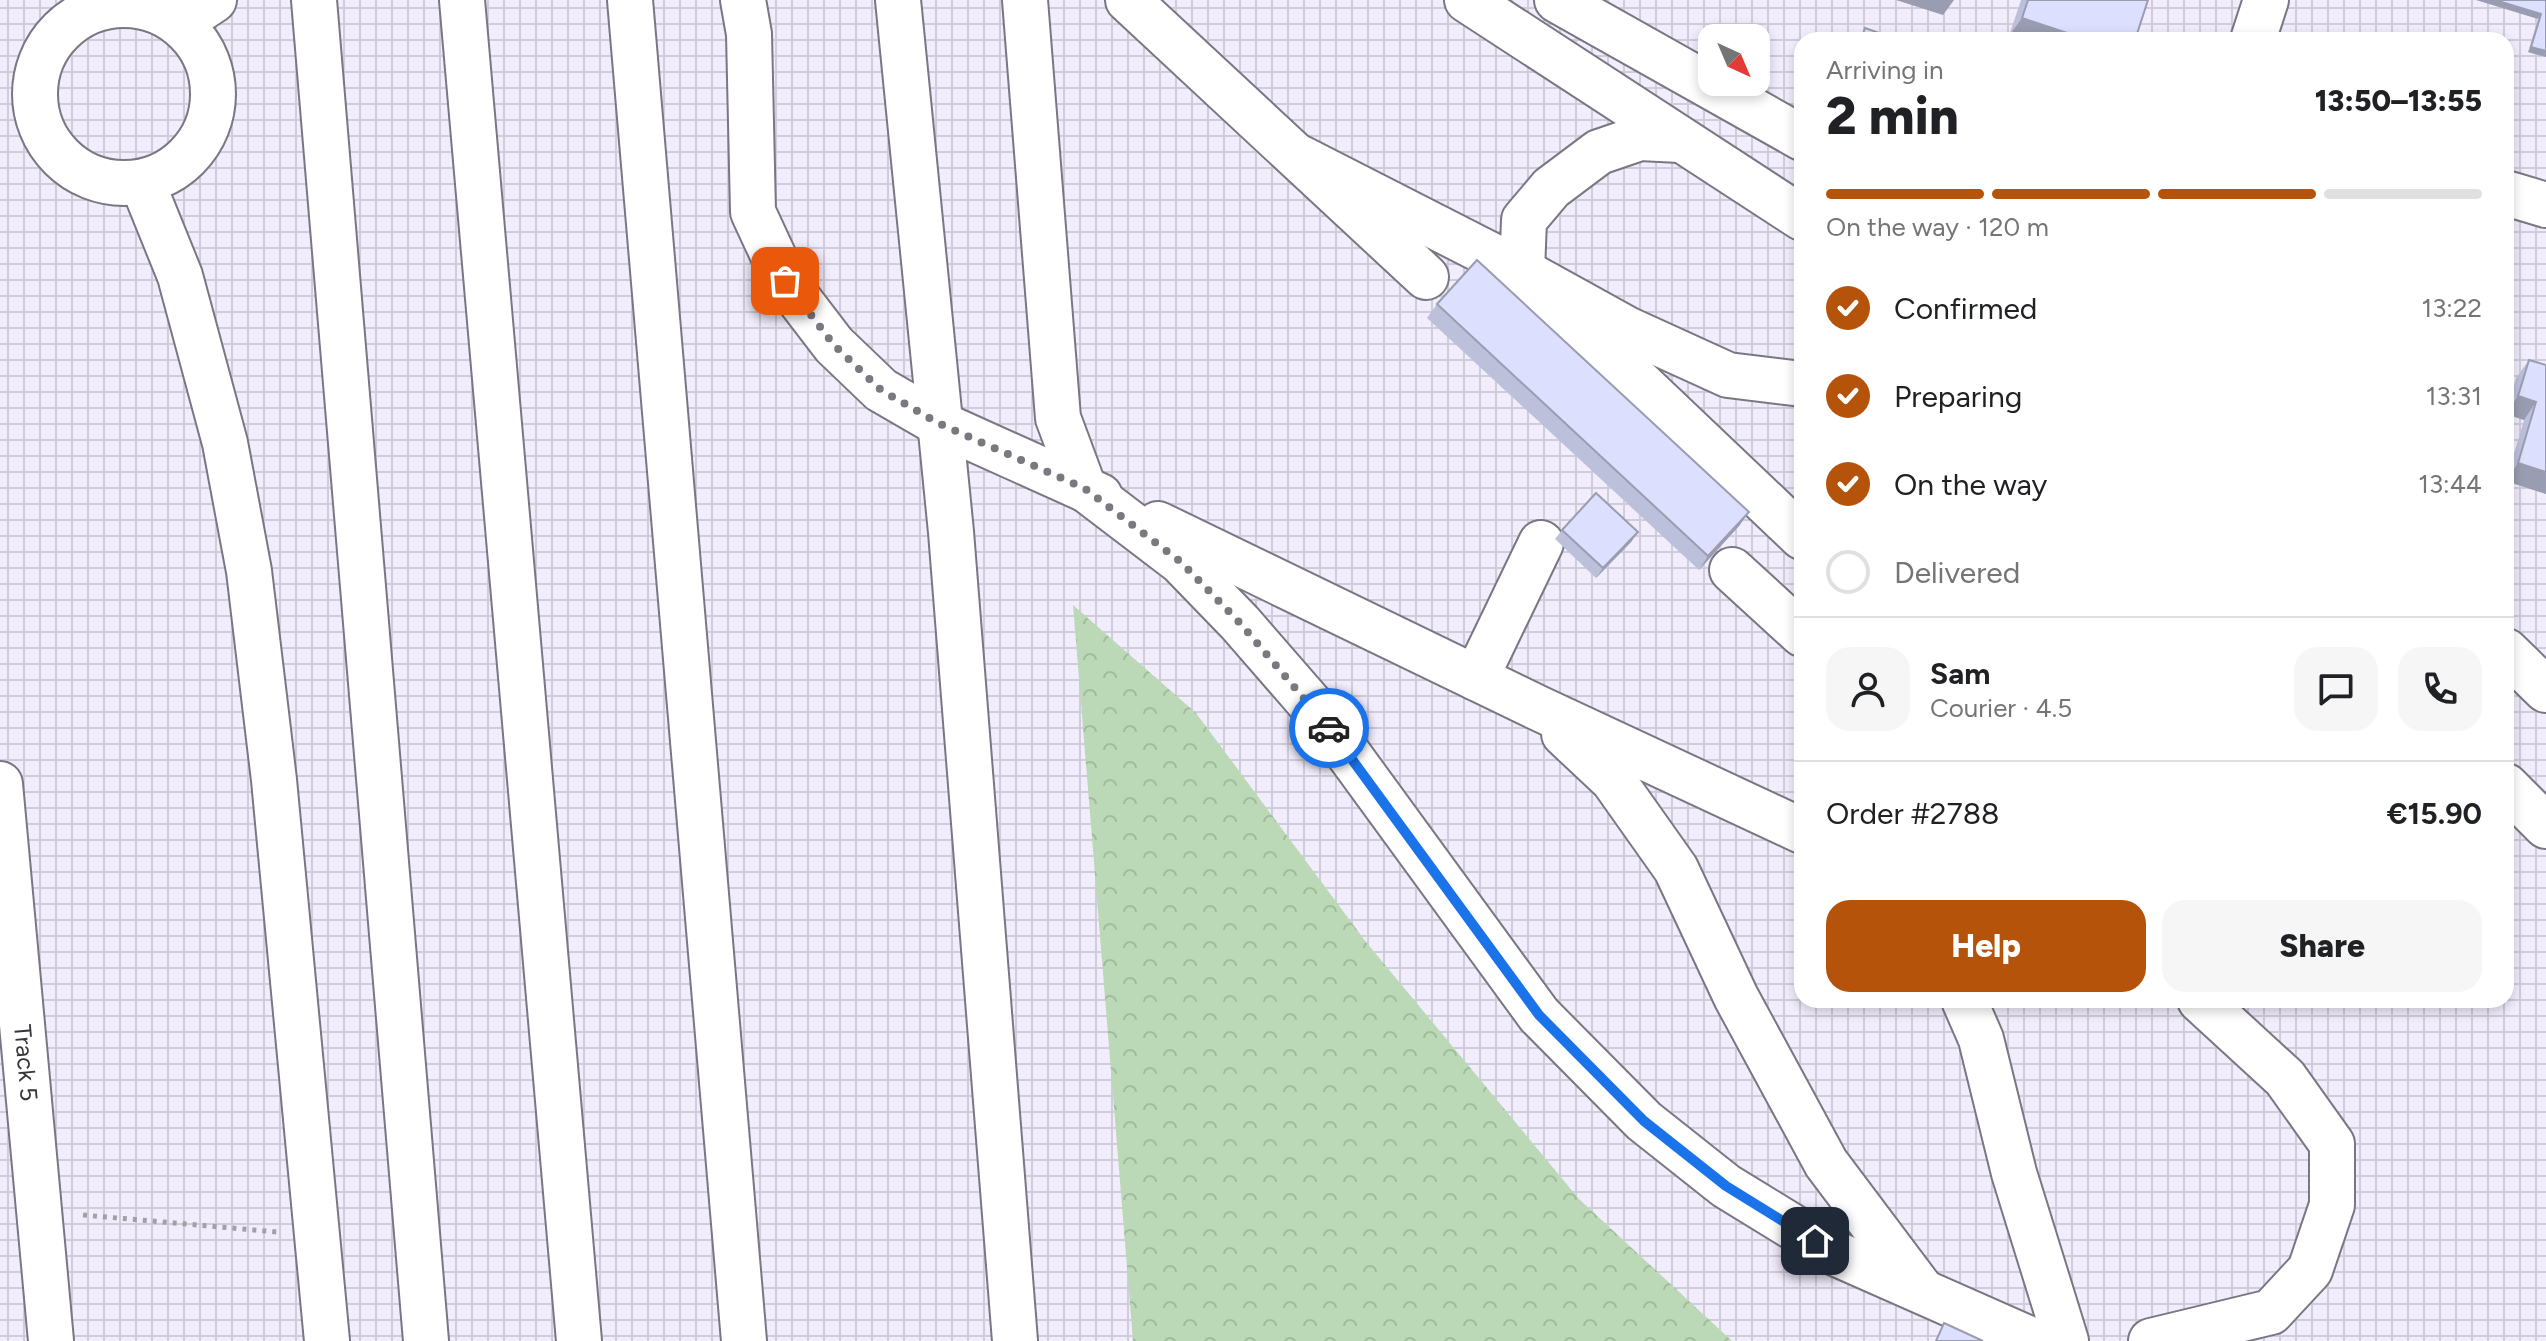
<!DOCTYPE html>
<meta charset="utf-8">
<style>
body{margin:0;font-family:Figtree,sans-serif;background:#f6f6f6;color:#202124;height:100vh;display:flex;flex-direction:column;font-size:30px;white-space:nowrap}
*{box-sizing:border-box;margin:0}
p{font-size:26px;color:#757577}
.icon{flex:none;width:44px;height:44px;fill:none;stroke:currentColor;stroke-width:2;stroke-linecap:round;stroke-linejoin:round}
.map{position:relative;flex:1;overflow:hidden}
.details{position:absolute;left:1794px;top:32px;width:720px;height:976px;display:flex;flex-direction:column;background:#fff;border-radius:24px;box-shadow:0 4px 12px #0003}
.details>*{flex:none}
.needle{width:52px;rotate:136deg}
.buttons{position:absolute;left:1698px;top:24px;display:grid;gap:16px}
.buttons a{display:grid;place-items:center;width:72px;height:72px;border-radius:16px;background:#fff;box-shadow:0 4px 12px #0003;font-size:40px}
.pin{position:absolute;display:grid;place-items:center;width:68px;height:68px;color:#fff;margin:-34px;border-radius:16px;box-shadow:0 4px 12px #0006}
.courier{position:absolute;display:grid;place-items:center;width:80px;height:80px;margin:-40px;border:6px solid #1a73e8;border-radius:50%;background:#fff;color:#222;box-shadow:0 2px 10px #0007}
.headline em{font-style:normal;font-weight:800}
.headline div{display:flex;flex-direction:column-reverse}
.headline{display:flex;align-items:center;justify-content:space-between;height:136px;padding:0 32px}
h1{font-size:52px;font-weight:800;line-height:60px}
.bar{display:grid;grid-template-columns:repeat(4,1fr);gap:12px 8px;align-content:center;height:96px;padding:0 32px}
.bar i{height:10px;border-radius:6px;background:#e0e0e0}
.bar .on{background:#b45309}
.bar p{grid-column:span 4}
.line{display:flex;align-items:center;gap:20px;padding:0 32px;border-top:2px solid #e0e0e0}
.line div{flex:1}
.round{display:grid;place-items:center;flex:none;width:84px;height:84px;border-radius:24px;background:#f6f6f6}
ol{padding:0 32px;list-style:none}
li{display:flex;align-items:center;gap:24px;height:88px}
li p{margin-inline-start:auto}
li .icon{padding:8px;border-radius:50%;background:#b45309;color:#fff;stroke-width:4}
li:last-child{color:#757577}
li i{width:44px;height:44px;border:4px solid #e0e0e0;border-radius:50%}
.cta{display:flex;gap:16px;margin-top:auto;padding:16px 32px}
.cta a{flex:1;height:92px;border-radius:24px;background:#b45309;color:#fff;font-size:32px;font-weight:800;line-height:92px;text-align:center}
.cta a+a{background:#f6f6f6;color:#202124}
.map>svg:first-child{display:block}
.industrial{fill:url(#industrial-grid);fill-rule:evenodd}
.forest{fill:url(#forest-crowns)}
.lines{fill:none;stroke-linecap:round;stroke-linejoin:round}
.minor-casing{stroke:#7a7682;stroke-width:48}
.path{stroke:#a2a0a6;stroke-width:5;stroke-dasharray:4 6;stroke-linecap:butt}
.minor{stroke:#fff;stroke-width:44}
.wall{fill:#bdc0da}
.shaded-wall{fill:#9a9cb1}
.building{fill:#dcdffd;stroke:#9a9cb1;stroke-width:2}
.done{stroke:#7b797f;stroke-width:8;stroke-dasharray:0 14.4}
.route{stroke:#1a73e8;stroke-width:10}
.labels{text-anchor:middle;stroke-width:6;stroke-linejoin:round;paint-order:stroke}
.street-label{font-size:24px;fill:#37353a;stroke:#fff}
</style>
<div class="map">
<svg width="2546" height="1341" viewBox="0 0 2546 1341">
<defs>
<pattern id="industrial-grid" width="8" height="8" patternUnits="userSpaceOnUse" patternTransform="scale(2)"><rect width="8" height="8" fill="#f2edfd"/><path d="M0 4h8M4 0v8" fill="none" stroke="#d0ccda"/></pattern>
<pattern id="forest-crowns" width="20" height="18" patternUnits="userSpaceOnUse" patternTransform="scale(2)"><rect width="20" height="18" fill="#bbd9b6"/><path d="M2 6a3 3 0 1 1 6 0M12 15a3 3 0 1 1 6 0" fill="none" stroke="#a1bb9d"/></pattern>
</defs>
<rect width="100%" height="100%" fill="#f9f7fe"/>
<path class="industrial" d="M0 0H2546V1341H0ZM1712 38H1756V82H1712ZM1802 40H2506V1000H1802Z"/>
<path class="forest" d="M1073 605 1196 713 1366 942 1579 1199 1732 1341H1133Z"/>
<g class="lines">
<defs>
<g id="minor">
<path d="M314 0 426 1341"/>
<path d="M462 0 579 1341"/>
<path d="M630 0 744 1341"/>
<path d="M743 0 749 34 753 212 785 281 834 345 881 390 938 423 1100 496"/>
<path d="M898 0 951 532 1015 1341"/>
<path d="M1025 0 1058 418 1084 488 1181 562 1240 623 1320 715 1539 1015 1644 1121 1726 1186 1837 1254 2034 1341"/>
<path d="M1128 0 1426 277"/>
<path d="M1467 0 1802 218"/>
<path d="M1557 0 1802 138"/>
<circle cx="124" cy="94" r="89"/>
<path d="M179 23 214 0"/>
<path d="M2253 40 2266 0"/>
<path d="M1680 140 1640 138 1599 152 1551 188 1524 220 1522 271 1802 537"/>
<path d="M1301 158 1522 271 1627 329 1728 375 1802 384"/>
<path d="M142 182 180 276 225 443 249 571 274 780 327 1341"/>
<path d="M2506 193 2546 205"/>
<path d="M1158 524 1536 707 1802 831"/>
<path d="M1732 570 1802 634"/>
<path d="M2506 651 2546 690"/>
<path d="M1476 678 1541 543"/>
<path d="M1564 734 1613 780 1676 869 1736 997 1826 1163 1920 1288"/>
<path id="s1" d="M0 784 51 1341"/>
<path d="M2506 786 2546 826"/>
<path d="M1964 1000 1981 1039 2014 1173 2066 1341"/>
<path d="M2151 1341 2271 1312 2310 1270 2332 1205V1144L2285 1078 2200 1000"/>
</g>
</defs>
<use href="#minor" class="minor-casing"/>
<path class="path" d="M83 1215 277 1232"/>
<use href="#minor" class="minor"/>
</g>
<g class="wall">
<path d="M2021 0H2148L2009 36Z"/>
<path d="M2546 0V57L2528 52 2538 19Z"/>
<path d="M1437 304 1749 512 1739 526 1699 570 1427 318Z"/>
<path d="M2529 360 2546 365V494L2506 481 2524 420 2506 414V412L2516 378Z"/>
<path d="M1562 530 1638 532 1631 542 1596 578 1555 539Z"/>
</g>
<g class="shaded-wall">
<path d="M1896 0H1954L1943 15Z"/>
<path d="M2476 0H2495L2541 14 2538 19Z"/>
<path d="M2022 18 2088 40H2021L2009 36Z"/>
<path d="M2531 47 2546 51V57L2528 52Z"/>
<path d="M2518 396 2536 402 2524 420 2506 414Z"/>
<path d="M2518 463 2546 472V494L2506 481Z"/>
<path d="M1749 512 1739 526 1699 570 1708 556Z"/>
<path d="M1638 532 1631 542 1596 578 1603 568Z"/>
</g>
<g class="building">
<path d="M2028 0H2148L2135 40H2088L2022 18Z"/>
<path d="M2495 0H2546V51L2531 47 2541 14Z"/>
<path d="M1865 28 1899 40H1861Z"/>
<path d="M1477 260 1749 512 1708 556 1437 304Z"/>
<path d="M2529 360 2546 365V472L2518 463 2536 402 2518 396Z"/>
<path d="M1596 493 1638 532 1603 568 1562 530Z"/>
<path d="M1944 1323 1983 1341H1936Z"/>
</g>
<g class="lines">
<path class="done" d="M785 281 834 345 881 390 938 423 1084 488 1181 562 1240 623 1329 728"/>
<path class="route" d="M1329 728 1539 1015 1644 1121 1726 1186 1815 1241"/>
</g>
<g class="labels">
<g class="street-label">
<text dy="8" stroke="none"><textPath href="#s1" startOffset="280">Track 5</textPath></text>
</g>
</g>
</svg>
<div class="buttons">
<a><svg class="needle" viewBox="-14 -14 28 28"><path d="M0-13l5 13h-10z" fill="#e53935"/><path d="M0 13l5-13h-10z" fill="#757577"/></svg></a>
</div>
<div class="pin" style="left:785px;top:281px;background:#ea580c"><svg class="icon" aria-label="bag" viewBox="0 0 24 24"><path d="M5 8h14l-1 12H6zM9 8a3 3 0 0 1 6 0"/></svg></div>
<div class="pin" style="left:1815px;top:1241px;background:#1f2937"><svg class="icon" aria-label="home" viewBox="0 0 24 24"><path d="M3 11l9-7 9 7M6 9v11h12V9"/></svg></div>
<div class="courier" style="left:1329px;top:728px"><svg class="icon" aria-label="car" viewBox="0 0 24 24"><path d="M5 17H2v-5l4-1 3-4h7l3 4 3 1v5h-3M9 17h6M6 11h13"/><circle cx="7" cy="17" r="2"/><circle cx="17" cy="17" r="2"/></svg></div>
<section class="details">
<div class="headline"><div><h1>2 min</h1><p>Arriving in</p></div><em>13:50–13:55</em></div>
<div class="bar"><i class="on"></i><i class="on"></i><i class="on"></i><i></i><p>On the way · 120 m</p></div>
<ol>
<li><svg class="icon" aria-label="check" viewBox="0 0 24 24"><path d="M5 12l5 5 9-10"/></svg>Confirmed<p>13:22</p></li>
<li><svg class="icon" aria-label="check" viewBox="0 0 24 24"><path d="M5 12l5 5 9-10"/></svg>Preparing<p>13:31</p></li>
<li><svg class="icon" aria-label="check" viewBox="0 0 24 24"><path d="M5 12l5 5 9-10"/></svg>On the way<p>13:44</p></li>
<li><i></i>Delivered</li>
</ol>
<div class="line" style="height:144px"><a class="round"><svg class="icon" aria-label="person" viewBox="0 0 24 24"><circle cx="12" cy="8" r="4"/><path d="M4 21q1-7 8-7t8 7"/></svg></a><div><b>Sam</b><p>Courier · 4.5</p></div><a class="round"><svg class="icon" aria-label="chat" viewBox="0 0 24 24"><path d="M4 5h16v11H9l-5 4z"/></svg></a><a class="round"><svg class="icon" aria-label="phone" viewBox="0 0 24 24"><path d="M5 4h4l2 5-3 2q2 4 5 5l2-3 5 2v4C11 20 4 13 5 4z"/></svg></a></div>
<div class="line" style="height:104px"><div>Order #2788</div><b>€15.90</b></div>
<div class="cta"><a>Help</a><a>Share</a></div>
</section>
</div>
